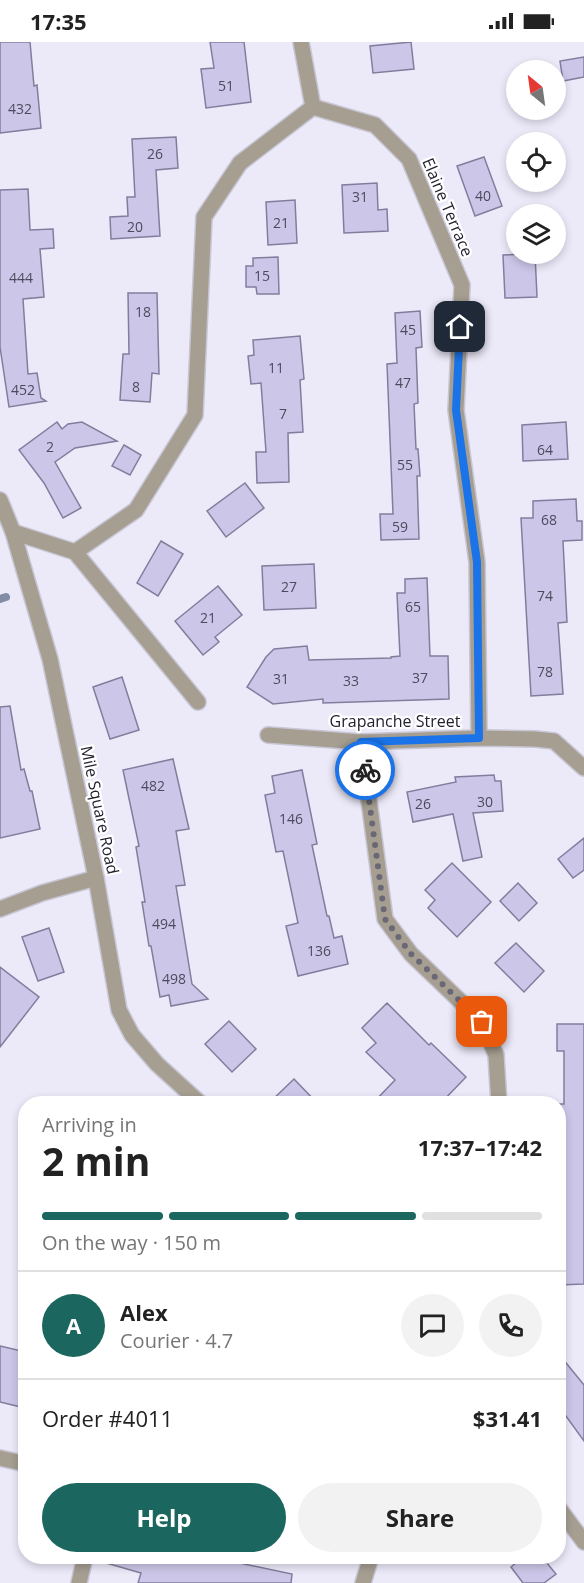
<!DOCTYPE html>
<meta charset="utf-8">
<style>
body{margin:0;font-family:"Open Sans",sans-serif;background:#f2f2f2;color:#222;height:100vh;display:flex;flex-direction:column;font-size:22px;white-space:nowrap}
*{box-sizing:border-box;margin:0}
p{font-size:20px;color:#767676}
.icon{flex:none;width:33px;height:33px;fill:none;stroke:currentColor;stroke-width:2;stroke-linecap:round;stroke-linejoin:round}
.map{position:relative;flex:1;overflow:hidden}
.drawer{position:absolute;left:18px;top:1054px;width:548px;height:468px;display:flex;flex-direction:column;background:#fff;border-radius:24px;box-shadow:0 3px 9px #0003}
.drawer>*{flex:none}
.needle{width:39px;rotate:331deg}
.tools{position:absolute;left:506px;top:18px;display:grid;gap:12px}
.tools a{display:grid;place-items:center;width:60px;height:60px;border-radius:50%;background:#fff;box-shadow:0 3px 9px #0003;font-size:30px}
.pin{position:absolute;display:grid;place-items:center;width:51px;height:51px;color:#fff;margin:-26px;border-radius:12px;box-shadow:0 3px 9px #0006}
.courier{position:absolute;display:grid;place-items:center;width:60px;height:60px;margin:-30px;border:4px solid #1a73e8;border-radius:50%;background:#fff;color:#222;box-shadow:0 2px 8px #0007}
.headline em{font-style:normal;font-weight:700}
.headline div{display:flex;flex-direction:column-reverse}
.headline{display:flex;align-items:center;justify-content:space-between;height:102px;padding:0 24px}
h1{font-size:39px;font-weight:700;line-height:45px}
.bar{display:grid;grid-template-columns:repeat(4,1fr);gap:9px 6px;align-content:center;height:72px;padding:0 24px}
.bar i{height:8px;border-radius:4px;background:#e0e0e0}
.bar .on{background:#1b665f}
.bar p{grid-column:span 4}
.line{display:flex;align-items:center;gap:15px;padding:0 24px;border-top:2px solid #e0e0e0}
.line div{flex:1}
.round{display:grid;place-items:center;flex:none;width:63px;height:63px;border-radius:32px;background:#f2f2f2}
.action{display:flex;gap:12px;margin-top:auto;padding:12px 24px}
.action a{flex:1;height:69px;border-radius:36px;background:#1b665f;color:#fff;font-size:24px;font-weight:700;line-height:69px;text-align:center}
.action a+a{background:#f2f2f2;color:#222}
.status{display:flex;justify-content:space-between;align-items:center;height:42px;padding:0 30px;background:#fff;direction:ltr}
.status svg{height:16px;fill:currentColor}
.map>svg:first-child{display:block}
.lines{fill:none;stroke-linecap:round;stroke-linejoin:round}
.stream{stroke:#828ca5;stroke-width:8}
.building{fill:#ccc7e8;stroke:#827d9d;stroke-width:1.5}
.minor-casing{stroke:#c8c6d5;stroke-width:18}
.tertiary-casing{stroke:#c8c6d5;stroke-width:18}
.minor{stroke:#a59e91;stroke-width:15}
.tertiary{stroke:#a59e91;stroke-width:15}
.done{stroke:#6a6776;stroke-width:6;stroke-dasharray:0 10.8}
.route{stroke:#1a73e8;stroke-width:8}
.labels{text-anchor:middle;stroke-width:4.5;stroke-linejoin:round;paint-order:stroke}
.number-label{font-size:14px;fill:#4e4a5d}
.street-label{font-size:16px;fill:#24212f;stroke:#fff}
</style>
<div class="status"><b>17:35</b><svg viewBox="0 0 49 12"><path d="M0 12V9h3v3zM5 12V6h3v6zM10 12V3h3v9zM15 12V0h3v12zM26 1h20v11H26zM47 4h2v5h-2z"/></svg></div>
<div class="map">
<svg width="584" height="1541" viewBox="0 0 584 1541">
<rect width="100%" height="100%" fill="#eceaf9"/>
<g class="lines">
<path class="stream" d="M0 557 6 555"/>
</g>
<g class="building">
<path d="M0 0H30L34 44 37 43 41 86 0 91Z"/>
<path d="M210 0H244L251 60 206 66 201 27 214 26Z"/>
<path d="M411 0 414 27 373 31 370 4Z"/>
<path d="M584 15V35L563 39 560 19Z"/>
<path d="M176 95 178 126 156 128 160 194 111 197 110 175 128 174 127 155H135L132 97Z"/>
<path d="M484 115 502 164 475 174 457 124Z"/>
<path d="M377 141 378 168 387 167 388 189 344 191 342 143Z"/>
<path d="M28 147 30 188 53 187 54 206 40 207 44 255 23 257 28 332 37 331 41 356 46 359 9 365 0 305V148Z"/>
<path d="M295 158 297 201 268 203 266 160Z"/>
<path d="M535 212 537 255 505 256 503 213Z"/>
<path d="M278 215 279 252H257L256 245H246V224H253V216Z"/>
<path d="M128 251H157L159 332 152 331 150 360 120 358 123 312H129Z"/>
<path d="M420 269 422 305 416 306 418 361 414 362 416 407H418L420 434H417L419 497 381 498 380 472H393L387 322 397 321 395 271Z"/>
<path d="M300 294 304 337 300 338 303 390 288 391 289 440 257 441 256 410H266L261 341 251 342 248 314 254 313 253 298Z"/>
<path d="M57 380 62 387 68 382 82 380 117 399 75 406 55 420 81 466 63 476 44 441 19 408Z"/>
<path d="M566 380 568 417 523 419 522 383Z"/>
<path d="M124 403 141 413 130 433 112 424Z"/>
<path d="M245 441 264 466 226 495 207 469Z"/>
<path d="M576 457 577 479H582V498L563 499 567 580 558 581 563 652 531 654 521 476H533V459Z"/>
<path d="M161 499 183 512 158 554 137 541Z"/>
<path d="M314 522 316 566 264 568 262 524Z"/>
<path d="M427 536 430 614H448L449 657 323 661V657L273 662 247 645 266 615 274 607 307 604 309 618 391 616V615L400 614 397 551H405V537Z"/>
<path d="M218 544 242 573 215 595 219 600 203 613 175 579Z"/>
<path d="M122 635 139 688 110 697 93 645Z"/>
<path d="M10 664 21 728 24 727 30 749H32L40 787 0 796V665Z"/>
<path d="M173 717 189 787 176 789 185 843 176 844 192 942 208 957 171 964 169 953 160 955 151 904H149L142 860H145L136 805 139 804 123 728Z"/>
<path d="M302 728 317 802 312 803 327 874H329L334 896 342 894 348 922 298 934 286 884 298 881 283 809 276 810 265 753 275 751 272 734Z"/>
<path d="M494 733 495 739H501L503 769 473 771 482 815 463 819 453 772 413 780 407 750 456 740 455 735Z"/>
<path d="M584 796V828L573 836 558 817Z"/>
<path d="M452 821 491 860 457 895 428 866 435 858 425 848Z"/>
<path d="M518 841 537 861 519 879 500 859Z"/>
<path d="M49 886 64 930 38 939 22 895Z"/>
<path d="M516 901 544 929 524 950 495 921Z"/>
<path d="M0 925 39 955 0 1005Z"/>
<path d="M387 961 429 1003 431 1001 466 1035 440 1062H372L395 1038 366 1010 376 1001 362 986Z"/>
<path d="M229 979 256 1007 232 1030 205 1002Z"/>
<path d="M557 982H584V1242L558 1243V1062H564V1009H557Z"/>
<path d="M294 1037 318 1062H268Z"/>
<path d="M0 1304 26 1310V1347L21 1365 0 1360Z"/>
<path d="M558 1311 584 1343V1399L558 1363Z"/>
<path d="M107 1515H211L292 1532 291 1541H138L141 1531 106 1521Z"/>
<path d="M523 1515H542L556 1532 544 1541H523L511 1525Z"/>
</g>
<g class="lines">
<defs>
<g id="minor">
<path d="M301 0 313 65"/>
<path d="M313 65 375 83 409 117 462 243 456 368 477 520 479 696"/>
<path d="M13 490 75 510 198 660"/>
<path d="M75 510 136 468 195 373 204 175 240 121 313 65"/>
<path d="M268 693 361 700 479 696 535 697 554 699 584 726"/>
<path d="M361 700 385 877 411 912 482 980 496 1013 499 1062"/>
<path d="M0 867 42 851 96 836"/>
<path d="M0 1416 26 1422"/>
<path d="M79 1541 85 1515"/>
<path d="M363 1541 371 1515"/>
</g>
<g id="tertiary">
<path d="M0 458 13 490 50 617 96 836 119 968 132 993 157 1022 201 1062"/>
<path d="M558 1465 584 1500"/>
</g>
</defs>
<use href="#minor" class="minor-casing"/>
<use href="#tertiary" class="tertiary-casing"/>
<use href="#minor" class="minor"/>
<use href="#tertiary" class="tertiary"/>
</g>
<g class="lines">
<path class="done" d="M365 728 385 877 411 912 482 980"/>
<path class="route" d="M365 728 361 700 479 696 477 520 456 368 460 285"/>
</g>
<g class="labels">
<g class="number-label">
<text x="226" y="49">51</text>
<text x="20" y="72">432</text>
<text x="155" y="117">26</text>
<text x="483" y="159">40</text>
<text x="360" y="160">31</text>
<text x="281" y="186">21</text>
<text x="135" y="190">20</text>
<text x="262" y="239">15</text>
<text x="21" y="241">444</text>
<text x="143" y="275">18</text>
<text x="408" y="293">45</text>
<text x="276" y="331">11</text>
<text x="403" y="346">47</text>
<text x="136" y="350">8</text>
<text x="23" y="353">452</text>
<text x="283" y="377">7</text>
<text x="50" y="410">2</text>
<text x="545" y="413">64</text>
<text x="405" y="428">55</text>
<text x="549" y="483">68</text>
<text x="400" y="490">59</text>
<text x="289" y="550">27</text>
<text x="545" y="559">74</text>
<text x="413" y="570">65</text>
<text x="208" y="581">21</text>
<text x="545" y="635">78</text>
<text x="420" y="641">37</text>
<text x="281" y="642">31</text>
<text x="351" y="644">33</text>
<text x="153" y="749">482</text>
<text x="485" y="765">30</text>
<text x="423" y="767">26</text>
<text x="291" y="782">146</text>
<text x="164" y="887">494</text>
<text x="319" y="914">136</text>
<text x="174" y="942">498</text>
</g>
<g class="street-label">
<text transform="translate(448 165) rotate(67)" y="6">Elaine Terrace</text>
<text x="395" y="685">Grapanche Street</text>
<text transform="translate(100 768) rotate(78)" y="6">Mile Square Road</text>
</g>
</g>
</svg>
<div class="tools">
<a><svg class="needle" viewBox="-14 -14 28 28"><path d="M0-13l5 13h-10z" fill="#e53935"/><path d="M0 13l5-13h-10z" fill="#767676"/></svg></a>
<a><svg class="icon" aria-label="locate" viewBox="0 0 24 24"><circle cx="12" cy="12" r="6"/><path d="M12 2v4M12 18v4M2 12h4M18 12h4"/></svg></a>
<a><svg class="icon" aria-label="layers" viewBox="0 0 24 24"><path d="M12 4l9 5-9 5-9-5zM3 14l9 5 9-5"/></svg></a>
</div>
<div class="pin" style="left:482px;top:980px;background:#ea580c"><svg class="icon" aria-label="bag" viewBox="0 0 24 24"><path d="M5 8h14l-1 12H6zM9 8a3 3 0 0 1 6 0"/></svg></div>
<div class="pin" style="left:460px;top:285px;background:#1f2937"><svg class="icon" aria-label="home" viewBox="0 0 24 24"><path d="M3 11l9-7 9 7M6 9v11h12V9"/></svg></div>
<div class="courier" style="left:365px;top:728px"><svg class="icon" aria-label="bike" viewBox="0 0 24 24"><circle cx="6" cy="16" r="4"/><circle cx="18" cy="16" r="4"/><path d="M6 16l4-8h5l3 8M10 8l3 8H6M13 5h3"/></svg></div>
<section class="drawer">
<div class="headline"><div><h1>2 min</h1><p>Arriving in</p></div><em>17:37–17:42</em></div>
<div class="bar"><i class="on"></i><i class="on"></i><i class="on"></i><i></i><p>On the way · 150 m</p></div>
<div class="line" style="height:108px"><b class="round" style="background:#1b665f;color:#fff">A</b><div><b>Alex</b><p>Courier · 4.7</p></div><a class="round"><svg class="icon" aria-label="chat" viewBox="0 0 24 24"><path d="M4 5h16v11H9l-5 4z"/></svg></a><a class="round"><svg class="icon" aria-label="phone" viewBox="0 0 24 24"><path d="M5 4h4l2 5-3 2q2 4 5 5l2-3 5 2v4C11 20 4 13 5 4z"/></svg></a></div>
<div class="line" style="height:78px"><div>Order #4011</div><b>$31.41</b></div>
<div class="action"><a>Help</a><a>Share</a></div>
</section>
</div>
